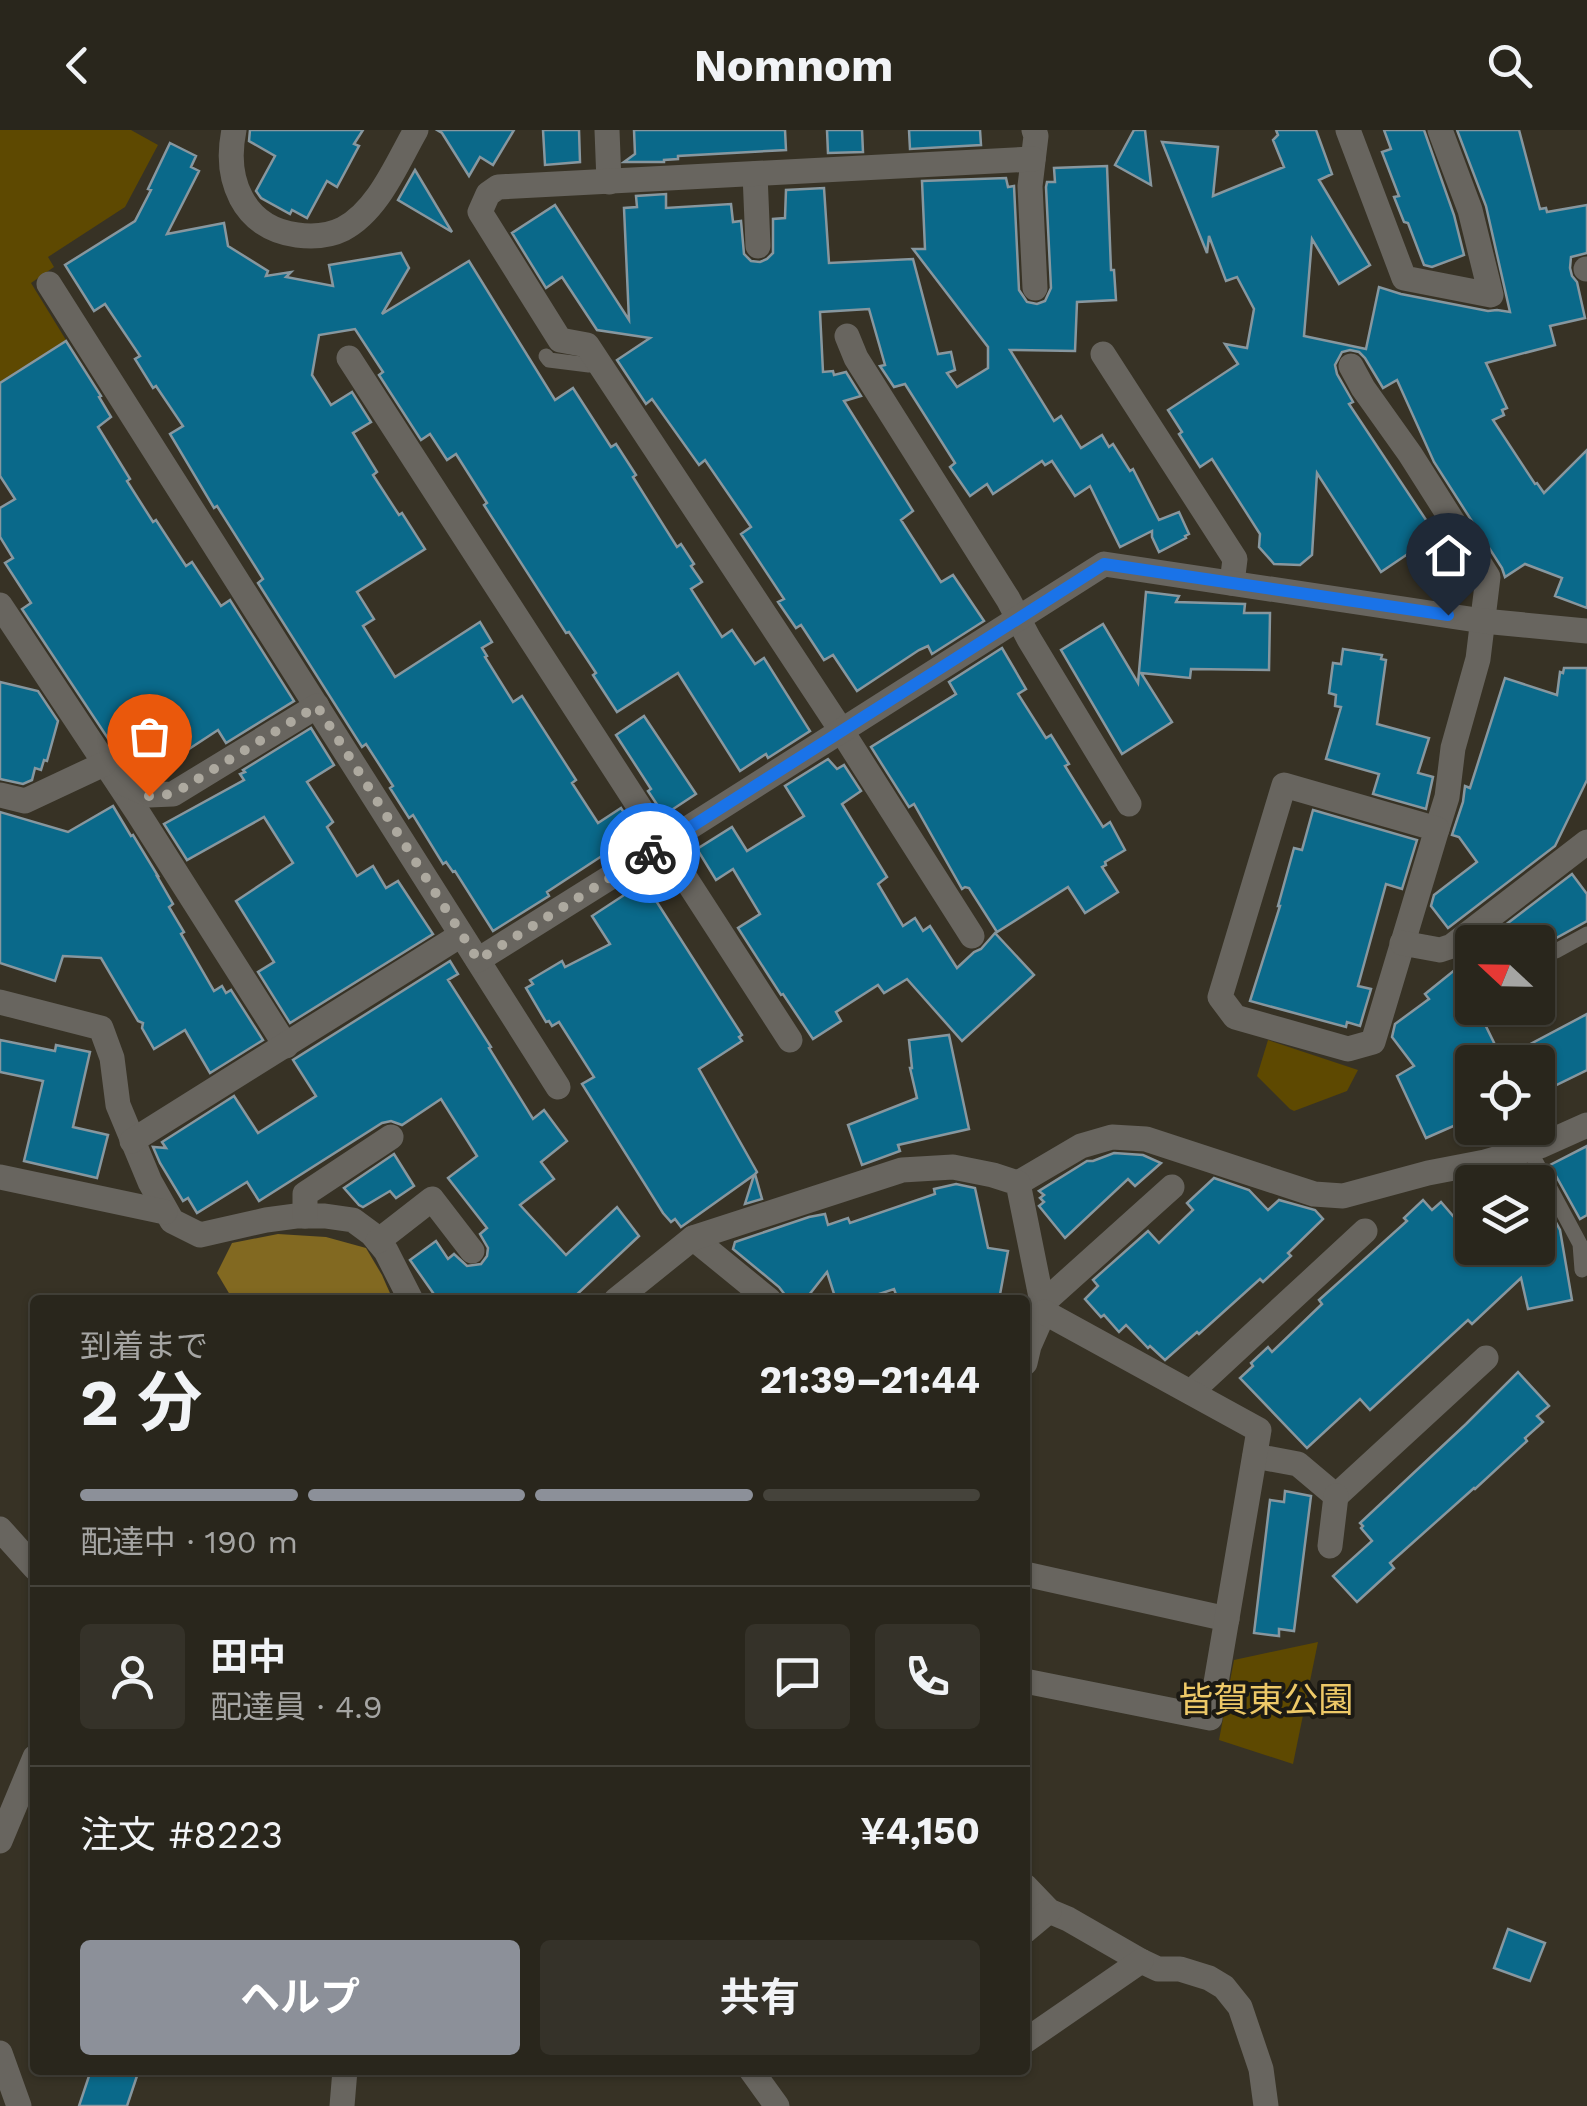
<!DOCTYPE html>
<html lang="ja">
<meta charset="utf-8">
<style>
body{margin:0;font-family:"Work Sans","Noto Sans JP",sans-serif;background:#353229;color:#f1f3f6;height:100vh;display:flex;flex-direction:column;font-size:38px;white-space:nowrap}
*{box-sizing:border-box;margin:0}
p{font-size:32px;color:#a5a5a3}
.icon{flex:none;width:55px;height:55px;fill:none;stroke:currentColor;stroke-width:2;stroke-linecap:round;stroke-linejoin:round}
.map{position:relative;flex:1;overflow:hidden}
.sheet{position:absolute;left:30px;top:1165px;width:1000px;height:780px;display:flex;flex-direction:column;background:#29261c;border-radius:10px;box-shadow:0 2px 8px #0004,0 0 0 2px #45433b}
.sheet>*{flex:none}
.needle{width:65px;rotate:292deg}
.buttons{position:absolute;left:1455px;top:795px;display:grid;gap:20px}
.buttons a{display:grid;place-items:center;width:100px;height:100px;border-radius:10px;background:#29261c;box-shadow:0 2px 8px #0004,0 0 0 2px #45433b;font-size:50px}
.pin{position:absolute;display:grid;place-items:center;width:85px;height:85px;color:#fff;margin:-102px -42px;border-radius:50% 50% 50% 0;rotate:-45deg;box-shadow:0 0 10px #0007}
.pin .icon{rotate:45deg}
.courier{position:absolute;display:grid;place-items:center;width:100px;height:100px;margin:-50px;border:8px solid #1a73e8;border-radius:50%;background:#fff;color:#222;box-shadow:0 2px 12px #0007}
.head em{font-style:normal;font-weight:700}
.head div{display:flex;flex-direction:column-reverse}
.head{display:flex;align-items:center;justify-content:space-between;height:170px;padding:0 50px}
h1{font-size:65px;font-weight:700;line-height:75px}
.bar{display:grid;grid-template-columns:repeat(4,1fr);gap:15px 10px;align-content:center;height:120px;padding:0 50px}
.bar i{height:12px;border-radius:8px;background:#45433b}
.bar .on{background:#8c9099}
.bar p{grid-column:span 4}
.line{display:flex;align-items:center;gap:25px;padding:0 50px;border-top:2px solid #45433b}
.line div{flex:1}
.round{display:grid;place-items:center;flex:none;width:105px;height:105px;border-radius:10px;background:#353229}
.action{display:flex;gap:20px;margin-top:auto;padding:20px 50px}
.action a{flex:1;height:115px;border-radius:10px;background:#8c9099;color:#fff;font-size:40px;font-weight:700;line-height:115px;text-align:center}
.action a+a{background:#353229;color:#f1f3f6}
header{display:flex;justify-content:space-between;align-items:center;height:130px;padding:0 50px;background:#29261c;font-size:45px;font-weight:700}
.map>svg:first-child{display:block}
.green{fill:#5e4901}
.forest{fill:#826921}
.building{fill:#0a698a;stroke:#87979f;stroke-width:2.5}
.lines{fill:none;stroke-linecap:round;stroke-linejoin:round}
.lane{stroke:#68655f;stroke-width:15}
.street{stroke:#68655f;stroke-width:25}
.done{stroke:#ada99f;stroke-width:10;stroke-dasharray:0 18}
.route{stroke:#1a73e8;stroke-width:12}
.labels{text-anchor:middle;stroke-width:8;stroke-linejoin:round;paint-order:stroke}
.park-label{font-size:35px;fill:#edc867;stroke:#1c1a14}
</style>
<header><svg class="icon" aria-label="back" viewBox="0 0 24 24"><path d="M15 5l-7 7 7 7"/></svg>Nomnom<svg class="icon" aria-label="search" viewBox="0 0 24 24"><circle cx="10" cy="10" r="6"/><path d="M15 15l6 6"/></svg></header>
<div class="map">
<svg width="1587" height="1976" viewBox="0 0 1587 1976">
<rect width="100%" height="100%" fill="#373225"/>
<g class="green">
<path d="M0 0H131L158 15 125 77 48 127 54 137 31 153 66 210 0 252Z"/>
<path d="M1268 910 1358 940 1347 961 1294 981 1290 979 1257 946Z"/>
<path d="M1318 1512 1293 1634 1219 1610 1234 1530Z"/>
</g>
<path class="forest" d="M278 1104 326 1107 366 1118 382 1145 393 1170H233L217 1143 232 1113Z"/>
<g class="building">
<path d="M250 0H363L354 14 359 16 337 57 327 51 307 88 292 80 290 84 261 68 256 61 275 26 249 11Z"/>
<path d="M437 0H514L493 35 480 27 469 46 442 3Z"/>
<path d="M543 0H579L580 32 545 35Z"/>
<path d="M634 0H785L786 20 678 26V29L664 30V32H624L635 24Z"/>
<path d="M827 0H862L863 22 828 23Z"/>
<path d="M909 0H980L981 15 910 19Z"/>
<path d="M1134 0H1145L1151 55 1115 35Z"/>
<path d="M1276 0H1316L1332 44 1319 50 1370 135 1339 154 1312 109 1304 206 1366 219 1379 157 1401 164 1488 181 1497 180 1510 182 1486 76 1457 0H1519L1540 79 1546 78 1547 82 1587 75V123L1571 127 1570 138 1572 146 1577 152 1585 188 1550 196 1555 215 1486 233 1507 278 1502 280 1504 285 1493 290 1535 354 1537 353 1544 363 1587 320V478L1555 466 1562 448 1525 434 1505 447 1502 438 1434 332 1397 250 1383 258 1365 228 1359 222 1350 220 1342 222 1335 235 1337 244 1353 272 1349 274 1436 405 1381 442 1317 343 1312 425 1300 435 1274 434 1259 417 1260 404 1212 329 1200 337 1179 304 1182 302 1168 280 1238 234 1225 214 1247 218 1254 179 1237 147 1226 151 1209 106 1207 123 1162 12 1218 17 1213 66 1284 37 1273 10 1278 5Z"/>
<path d="M1384 0H1424L1454 85 1464 125 1432 137 1424 135 1408 93 1404 92 1394 67 1399 66 1382 22 1391 19Z"/>
<path d="M170 13 196 26 191 37 199 41 167 104 224 93 228 116 268 141 266 146 291 142 286 147 333 156 329 135 401 123 409 138 382 184 469 131 555 270 573 258 611 317 616 314 636 345 633 347 677 417 681 414 694 434 691 436 702 452 691 459 722 507 732 500 755 534 764 528 810 601 768 628 766 624 740 641 678 543 617 582 593 545 596 543 569 502 566 503 484 375 487 373 456 324 447 330 430 304 421 310 379 245 383 242 355 199 319 205 312 245 331 275 352 262 371 292 353 303 377 342 373 345 399 385 402 383 425 419 357 462 374 489 363 496 395 547 480 492 492 512 482 518 487 526 485 527 513 572 522 566 576 650 572 653 598 693 621 678 637 703 547 762 549 766 493 801 455 741 453 742 446 732 443 734 413 685 409 688 390 658 393 656 366 614 362 617 258 453 263 449 217 376 214 378 170 304 183 296 156 256 153 258 135 229 140 226 105 174 94 181 65 135 135 91 151 60 148 59Z"/>
<path d="M1107 36 1111 140H1114L1116 170 1077 172 1075 221 1010 220 1054 291 1061 286 1081 318 1102 305 1109 317 1113 314 1130 341 1133 339 1159 390 1179 382 1189 404 1185 406 1186 408 1159 422 1152 407V401L1120 417 1090 356 1075 366 1052 331 1045 335 1042 331 993 364 987 354 970 366 950 337 955 333 905 254 894 257 880 236 885 235 869 179 820 182 823 242 833 241 834 245 846 242 861 266 844 271 913 381 901 390 941 452 953 445 984 491 932 524 928 516 919 520 857 561 833 525 824 530 801 495 796 498 778 472 784 469 741 404 751 397 705 330 699 335 652 269 646 274 617 230 650 208 597 200 562 147 546 158 512 103 555 75 629 190 624 78 637 77 636 66 666 64V78L731 74 733 92 741 91 744 124 751 131 760 132 767 129 773 123V89L785 88 786 60 824 58 829 133 913 129 938 224 951 222 955 240 947 243 957 257 988 238V217L913 119H925L922 51 1006 48 1008 57 1014 56 1019 160 1027 172 1037 174 1045 171 1051 158 1046 57 1047 52H1055L1054 38Z"/>
<path d="M415 40 452 102 398 70Z"/>
<path d="M66 211 101 266 99 267 111 287 98 297 130 349 127 351 153 392 156 390 186 436 192 432 221 476 230 470 294 571 226 613 218 600 160 638 152 625 130 638 127 637 22 479 31 473 5 433 13 428 0 407V378L15 369 0 346V253Z"/>
<path d="M1146 462 1179 466 1176 472 1245 474 1244 483H1270L1269 540 1191 539 1190 548 1141 543 1172 592 1122 624 1061 520 1103 494 1138 553Z"/>
<path d="M1002 518 1026 559 1018 564 1046 608 1051 605 1069 634 1065 636 1103 697 1110 692 1125 720 1105 732 1106 735 1102 737 1118 762 1085 783 1068 757 997 802 969 758 965 757 962 759 914 674 909 677 871 617 956 564 949 552Z"/>
<path d="M1343 519 1382 525 1381 529 1386 530 1377 594 1429 608 1418 643 1433 647 1426 679 1373 664 1379 644 1326 629 1341 577 1335 576 1336 565 1329 563 1333 533 1341 534Z"/>
<path d="M1564 538H1587V650L1555 716 1448 798 1431 776 1434 765 1477 732 1459 707 1452 705 1463 672 1465 656 1470 658 1505 548 1557 565 1560 542 1563 543Z"/>
<path d="M0 552 38 561 58 591 47 631 44 630 41 640 35 638 32 650 23 654 0 649Z"/>
<path d="M644 586 696 664 664 685 648 661 651 659 616 605Z"/>
<path d="M311 598 334 635 307 652 333 692 327 697 357 746 373 736 386 758 398 751 433 804 290 893 258 842 274 832 236 771 293 733 264 687 187 730 164 694 244 650 240 644 245 642 243 640Z"/>
<path d="M828 629 837 639 844 635 861 661 842 674 887 747 878 754 903 796 915 788 923 801 930 796 957 838 974 822 981 819 995 803 1034 845 962 911 907 849 884 863 878 855 836 882 841 891 813 909 783 864 781 865 738 798 760 784 733 739 716 750 697 719 732 697 747 721 804 686 785 656Z"/>
<path d="M113 676 131 706 133 705 158 746H157L173 774 169 777 184 802 181 804 214 861 222 856 226 863 231 860 263 910 210 943 185 900 154 919 142 898 143 893 138 891 101 828 63 826 55 851 0 833V682L68 702Z"/>
<path d="M1313 680 1417 710 1402 759 1386 754 1358 856 1371 859 1360 896 1347 892 1346 897 1250 871 1280 776H1278L1294 718 1302 720Z"/>
<path d="M1572 744 1587 764V791L1551 811 1545 821 1538 826V812H1483Z"/>
<path d="M644 752 742 905 739 907 742 911 699 939 757 1042 755 1044 762 1069 745 1074 754 1045 681 1097 675 1089 671 1092 663 1083 582 954 594 947 559 892 552 896 549 891 546 892 526 858 533 854 530 850 562 831 565 837 610 814 592 786Z"/>
<path d="M1472 826V878H1477L1502 929 1587 884V940L1538 964V932H1472V988L1426 1008 1397 946 1414 936 1392 907 1395 894 1429 869 1425 864Z"/>
<path d="M450 831 458 844 448 850 491 917 489 918 533 989 544 980 567 1011 541 1032 554 1049 520 1075 566 1125 617 1077 639 1106 571 1170H438L410 1130 436 1111 448 1129 454 1124 467 1136 481 1134 487 1126 488 1118 480 1104 487 1098 448 1048 477 1026 441 969 402 995 391 991 382 993 259 1071 247 1052 197 1083 188 1068 183 1071 160 1033 153 1017 166 1018 162 1012 234 966 258 1003 316 966 293 930Z"/>
<path d="M949 905 969 999 898 1015 900 1021 862 1035 848 995 917 968 910 938H912L909 910Z"/>
<path d="M0 910 55 921 56 915 90 922 73 997 108 1005 97 1048 24 1031 43 951 0 942Z"/>
<path d="M1587 1016V1085L1580 1089 1550 1035Z"/>
<path d="M1114 1023 1143 1025 1161 1033 1135 1056 1128 1049 1065 1108 1039 1076 1044 1072 1040 1068 1044 1065 1039 1061 1087 1031H1093Z"/>
<path d="M394 1024 414 1056 396 1068 390 1061 363 1077 359 1075 344 1058Z"/>
<path d="M1214 1048 1249 1060 1268 1080 1279 1070 1315 1080 1323 1089 1288 1123 1291 1126 1263 1152 1260 1149 1199 1204 1197 1202 1165 1230 1150 1216 1148 1218 1126 1195 1119 1202 1104 1185 1101 1187 1085 1169 1098 1156 1093 1150 1148 1101 1159 1113 1193 1080 1187 1073Z"/>
<path d="M956 1054 975 1058 988 1118 1008 1121 999 1170H898L894 1159 861 1170H836L827 1142 805 1170H789L779 1157 733 1119 735 1112 809 1087 825 1084 828 1095 848 1088 850 1093 935 1064 934 1059Z"/>
<path d="M1538 1059 1560 1100 1572 1170 1528 1179 1521 1148 1472 1194 1468 1190 1370 1280 1360 1269 1307 1318 1240 1248 1253 1236 1251 1233 1268 1217 1272 1222 1322 1174 1319 1170 1407 1091 1404 1088 1423 1070 1432 1080 1441 1072 1472 1108V1129L1527 1118H1538Z"/>
<path d="M1518 1242 1549 1276 1537 1286 1543 1292 1525 1308 1527 1311 1475 1359 1474 1358 1390 1433 1394 1438 1357 1472 1333 1446 1372 1411 1361 1398 1363 1396 1360 1393 1466 1294Z"/>
<path d="M1285 1361 1311 1366 1294 1501 1279 1499V1506L1254 1503 1270 1370 1284 1372Z"/>
<path d="M1508 1799 1545 1813 1530 1851 1494 1838Z"/>
<path d="M91 1940H139L127 1976H79Z"/>
</g>
<g class="lines">
<g class="lane">
<path d="M546 226 549 230 589 235 597 229"/>
<path d="M1556 821 1587 804"/>
<path d="M1529 1019 1580 1114 1582 1140"/>
</g>
<g class="street">
<path d="M234 0C224 48 242 98 297 105 312 107 329 106 343 99 378 81 397 33 416 0"/>
<path d="M607 0 609 52"/>
<path d="M1034 0 1036 6 1030 56 1035 158"/>
<path d="M1348 0 1404 148 1491 165 1470 80 1440 0"/>
<path d="M755 44 758 116"/>
<path d="M1586 139H1587"/>
<path d="M49 154 558 957"/>
<path d="M847 206 856 228 1008 469 1029 509 1129 674"/>
<path d="M1103 224 1235 429 1232 453"/>
<path d="M349 228 790 910"/>
<path d="M1351 236 1363 258 1410 324 1488 447 1478 529 1453 618 1447 667 1437 699"/>
<path d="M0 475 138 683 286 916"/>
<path d="M117 650 149 665 173 664 317 576"/>
<path d="M1284 655 1437 699 1373 912 1348 919 1235 887 1220 867Z"/>
<path d="M0 665 25 671 104 634"/>
<path d="M972 806 841 600 587 215 560 210 480 82 488 64 498 57 1033 29"/>
<path d="M1402 813 1440 820 1452 816 1587 712"/>
<path d="M478 830 649 723 1104 434 1483 491 1587 501"/>
<path d="M0 872 101 898 112 928 118 975 150 1052 172 1091 200 1105 266 1090 296 1086H325L353 1090 372 1104 386 1121 411 1170"/>
<path d="M132 1011 461 805"/>
<path d="M0 1047 165 1082"/>
<path d="M1018 1053 1081 1016 1112 1007 1146 1009 1314 1064 1343 1066 1428 1043 1485 1032 1540 1016 1587 995"/>
<path d="M305 1086V1064L391 1007"/>
<path d="M693 1108 769 1170"/>
<path d="M378 1111 432 1069 472 1121"/>
<path d="M616 1170 693 1108 902 1040 953 1037 993 1045 1018 1053 1044 1182 1029 1216 1025 1233"/>
<path d="M1043 1173 1172 1057"/>
<path d="M1191 1262 1365 1101"/>
<path d="M1255 1326 1298 1334 1336 1366 1486 1228"/>
<path d="M0 1399 35 1438"/>
<path d="M1330 1416 1336 1366"/>
<path d="M1025 1444 1227 1489"/>
<path d="M1025 1551 1210 1588 1259 1300 1044 1182"/>
<path d="M0 1711 35 1627"/>
<path d="M1025 1756 1049 1781 1068 1789 1141 1831 1158 1839H1180L1209 1848 1224 1857 1240 1877 1261 1939 1266 1976"/>
<path d="M1025 1801 1049 1781"/>
<path d="M1025 1911 1141 1831"/>
<path d="M0 1923 19 1976"/>
<path d="M751 1940 777 1976"/>
<path d="M342 1976 345 1940"/>
</g>
</g>
<g class="lines">
<path class="done" d="M149 666 172 664 183 658 317 576 478 830 650 723"/>
<path class="route" d="M650 723 1104 434 1448 485"/>
</g>
<g class="labels">
<g class="park-label">
<text x="1266" y="1582">皆賀東公園</text>
</g>
</g>
</svg>
<div class="buttons">
<a><svg class="needle" viewBox="-14 -14 28 28"><path d="M0-13l5 13h-10z" fill="#e53935"/><path d="M0 13l5-13h-10z" fill="#a5a5a3"/></svg></a>
<a><svg class="icon" aria-label="locate" viewBox="0 0 24 24"><circle cx="12" cy="12" r="6"/><path d="M12 2v4M12 18v4M2 12h4M18 12h4"/></svg></a>
<a><svg class="icon" aria-label="layers" viewBox="0 0 24 24"><path d="M12 4l9 5-9 5-9-5zM3 14l9 5 9-5"/></svg></a>
</div>
<div class="pin" style="left:149px;top:666px;background:#ea580c"><svg class="icon" aria-label="bag" viewBox="0 0 24 24"><path d="M5 8h14l-1 12H6zM9 8a3 3 0 0 1 6 0"/></svg></div>
<div class="pin" style="left:1448px;top:485px;background:#1f2937"><svg class="icon" aria-label="home" viewBox="0 0 24 24"><path d="M3 11l9-7 9 7M6 9v11h12V9"/></svg></div>
<div class="courier" style="left:650px;top:723px"><svg class="icon" aria-label="bike" viewBox="0 0 24 24"><circle cx="6" cy="16" r="4"/><circle cx="18" cy="16" r="4"/><path d="M6 16l4-8h5l3 8M10 8l3 8H6M13 5h3"/></svg></div>
<section class="sheet">
<div class="head"><div><h1>2 分</h1><p>到着まで</p></div><em>21:39–21:44</em></div>
<div class="bar"><i class="on"></i><i class="on"></i><i class="on"></i><i></i><p>配達中 · 190 m</p></div>
<div class="line" style="height:180px"><a class="round"><svg class="icon" aria-label="person" viewBox="0 0 24 24"><circle cx="12" cy="8" r="4"/><path d="M4 21q1-7 8-7t8 7"/></svg></a><div><b>田中</b><p>配達員 · 4.9</p></div><a class="round"><svg class="icon" aria-label="chat" viewBox="0 0 24 24"><path d="M4 5h16v11H9l-5 4z"/></svg></a><a class="round"><svg class="icon" aria-label="phone" viewBox="0 0 24 24"><path d="M5 4h4l2 5-3 2q2 4 5 5l2-3 5 2v4C11 20 4 13 5 4z"/></svg></a></div>
<div class="line" style="height:130px"><div>注文 #8223</div><b>¥4,150</b></div>
<div class="action"><a>ヘルプ</a><a>共有</a></div>
</section>
</div>
